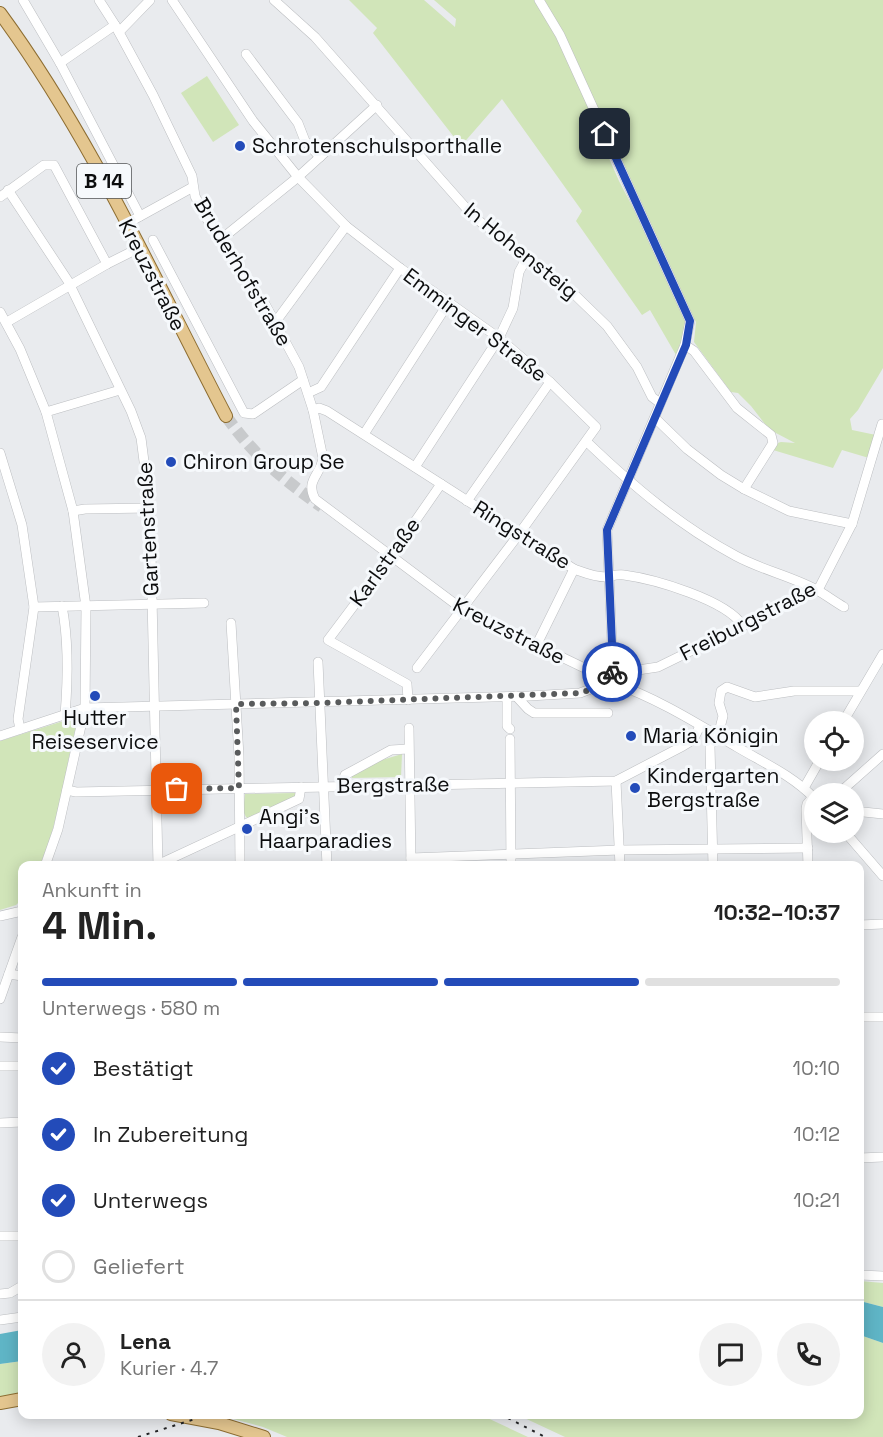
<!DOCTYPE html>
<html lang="de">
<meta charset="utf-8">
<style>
body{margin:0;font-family:"Space Grotesk",sans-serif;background:#f2f2f2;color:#222;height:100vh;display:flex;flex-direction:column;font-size:22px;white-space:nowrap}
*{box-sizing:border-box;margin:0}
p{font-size:20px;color:#767676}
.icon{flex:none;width:33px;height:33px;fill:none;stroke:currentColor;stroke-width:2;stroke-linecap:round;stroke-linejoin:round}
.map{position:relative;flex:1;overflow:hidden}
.details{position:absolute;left:18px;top:861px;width:846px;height:558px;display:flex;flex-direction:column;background:#fff;border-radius:12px;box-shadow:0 3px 15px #0003}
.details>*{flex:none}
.controls{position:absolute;left:804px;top:711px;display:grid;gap:12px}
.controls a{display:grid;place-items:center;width:60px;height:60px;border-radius:50%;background:#fff;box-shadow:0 3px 15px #0003;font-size:30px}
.pin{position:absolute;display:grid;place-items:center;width:51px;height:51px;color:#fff;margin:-26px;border-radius:12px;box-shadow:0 3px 9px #0006}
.courier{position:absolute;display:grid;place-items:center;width:60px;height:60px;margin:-30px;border:4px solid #234bb9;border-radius:50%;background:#fff;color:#222;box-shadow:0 2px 8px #0007}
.headline em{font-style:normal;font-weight:800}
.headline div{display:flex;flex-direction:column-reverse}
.headline{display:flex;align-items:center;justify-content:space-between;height:102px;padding:0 24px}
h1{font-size:39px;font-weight:800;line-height:45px}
.bar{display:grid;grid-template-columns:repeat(4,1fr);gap:9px 6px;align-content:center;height:72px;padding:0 24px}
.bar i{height:8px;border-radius:4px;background:#e0e0e0}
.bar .selected{background:#234bb9}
.bar p{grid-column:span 4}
.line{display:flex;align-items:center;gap:15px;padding:0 24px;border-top:2px solid #e0e0e0}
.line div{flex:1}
.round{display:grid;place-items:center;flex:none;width:63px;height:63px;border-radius:32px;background:#f2f2f2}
ol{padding:0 24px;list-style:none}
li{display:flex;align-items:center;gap:18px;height:66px}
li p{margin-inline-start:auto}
li .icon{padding:6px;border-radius:50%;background:#234bb9;color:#fff;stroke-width:4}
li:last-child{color:#767676}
li i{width:33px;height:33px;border:3px solid #e0e0e0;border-radius:50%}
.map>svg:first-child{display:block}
.green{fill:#d1e5b9;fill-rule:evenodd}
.water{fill:#5fb5c6}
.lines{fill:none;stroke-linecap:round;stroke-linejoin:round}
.major-tunnel{stroke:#c8cacc;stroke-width:12;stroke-dasharray:12 6;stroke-linecap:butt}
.minor-casing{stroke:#bcbec1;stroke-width:10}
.major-casing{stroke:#8d6d31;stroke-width:14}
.minor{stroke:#fff;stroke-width:9}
.major{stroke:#e4c68f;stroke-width:12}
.rail{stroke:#242527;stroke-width:2;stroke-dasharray:3 6;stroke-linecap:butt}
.done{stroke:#595b5c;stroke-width:6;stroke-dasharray:0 10.8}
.route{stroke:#234bb9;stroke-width:8}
.poi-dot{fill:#234bb9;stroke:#f6f9fc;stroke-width:2}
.labels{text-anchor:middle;stroke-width:6;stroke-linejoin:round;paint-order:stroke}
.shield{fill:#f6f9fc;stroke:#525455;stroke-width:1.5}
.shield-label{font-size:20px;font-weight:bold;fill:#0c0d0e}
.poi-label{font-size:21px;fill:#0c0d0e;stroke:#f6f9fc;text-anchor:start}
.street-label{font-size:21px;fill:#0c0d0e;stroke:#f6f9fc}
</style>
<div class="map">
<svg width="883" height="1437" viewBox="0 0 883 1437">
<rect width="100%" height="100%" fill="#e9ebee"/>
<g class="green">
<path d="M349 0H424L455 27 456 19 434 0H883V368L858 410 850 419 852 430 876 435 869 458 842 450 833 468 773 450 774 444 781 442 795 443 774 432 765 424 751 406 738 393 731 392 694 342 696 322 691 314 676 355 650 310 642 315 576 221 582 211 502 99 461 146 373 33 377 28ZM594 124 612 137 637 198 641 223 619 181Z"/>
<path d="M207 76 239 125 213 142 181 93Z"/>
<path d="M73 718 78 719C65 767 60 820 40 865L22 866V899L16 905 0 910V741Z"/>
<path d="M402 754 401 777 352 778V775L382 760Z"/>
<path d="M296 793V796L249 819 246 817 243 811 245 794Z"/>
<path d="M860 1281 883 1283V1307L860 1301Z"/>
<path d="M860 1335 883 1343V1437H565L518 1415 860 1414Z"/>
<path d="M22 1361V1394L0 1399V1364Z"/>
<path d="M229 1414 481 1415 528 1437H287L263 1427 222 1416Z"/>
</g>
<g class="water">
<path d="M860 1301 883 1307V1343L860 1335Z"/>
<path d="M22 1330V1361L0 1364V1334Z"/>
</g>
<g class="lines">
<path class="major-tunnel" d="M226 416C255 457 282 478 322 507"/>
<defs>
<g id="minor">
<path d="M23 0 60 63 140 216"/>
<path d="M99 0 115 25 153 95 192 176 195 196 205 216 252 289 265 304 299 367 313 410 323 458C321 475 305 480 315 499L462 609 601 676"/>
<path d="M172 0 253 121 298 177 346 226 400 268 499 338 550 382 596 427 519 534 417 668"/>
<path d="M274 0 315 37 474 217 576 296 607 326 637 367 652 397 660 403"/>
<path d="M539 0 560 35 690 321 685 345 607 530 612 644 616 658 610 674"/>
<path d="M119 32 150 0"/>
<path d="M246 54 298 123 305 141 320 157"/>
<path d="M60 63 115 25"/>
<path d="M8 190 68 281 131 411 141 438 150 508 158 866"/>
<path d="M0 197 44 165H54L107 264"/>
<path d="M135 219 193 187"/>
<path d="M153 240 244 413 253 414 303 380"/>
<path d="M219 241 298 177 377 105"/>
<path d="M0 312 20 349 46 412 73 511 86 607 85 708 58 829 45 866"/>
<path d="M7 322 107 264 139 248"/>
<path d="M274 324 346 226"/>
<path d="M685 345 694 351 737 408 771 435 773 443 744 489"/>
<path d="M308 393 321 387 400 268"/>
<path d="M313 410 319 408 327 411 574 569C585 573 594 577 606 577 612 576 618 574 624 575 654 579 727 600 743 626"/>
<path d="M46 412 120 390"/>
<path d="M655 418 687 449 721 475 744 489 789 511 852 524"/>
<path d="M364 434 449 302"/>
<path d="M587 442C633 486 680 526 736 556 762 570 791 576 817 590 826 595 835 602 844 607"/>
<path d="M0 453 22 525 34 607 18 719 20 729"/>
<path d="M415 467 499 338 513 308 519 272 526 259"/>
<path d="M467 501 550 382"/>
<path d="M73 511 85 509 150 508"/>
<path d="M62 606C69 642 68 679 65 715"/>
<path d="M34 607 204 603"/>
<path d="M231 623 239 756 240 866"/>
<path d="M536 646 574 569"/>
<path d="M318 662 327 866"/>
<path d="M615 662 638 670 658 667 819 588 852 524 882 424"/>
<path d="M613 683C657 698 698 724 737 747 764 763 793 776 814 798"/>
<path d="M516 696 528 709 534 713H608"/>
<path d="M507 697V726L510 729"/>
<path d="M408 700 407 684 328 640 391 556 441 484"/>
<path d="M843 722 883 654"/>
<path d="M409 728 411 866"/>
<path d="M0 736 85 708 529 696 580 693 601 685"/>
<path d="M718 736 723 716 719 703 721 691 727 687 755 697 794 691H860"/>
<path d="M510 739 511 866"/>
<path d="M616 781 620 866"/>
<path d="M341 786 345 775 391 750 408 749"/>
<path d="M804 788 820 760"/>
<path d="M67 790 76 792 616 781 683 746 693 740 700 726"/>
<path d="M838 794 883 754"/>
<path d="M854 811 883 814"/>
<path d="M845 832 883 876"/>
<path d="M411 858 620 850 808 848"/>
<path d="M155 866 299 799 301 787"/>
<path d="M713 866 710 746 715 734"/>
<path d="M808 866 806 809 807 804 813 797"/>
<path d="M0 916 22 911"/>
<path d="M860 925 883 924"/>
<path d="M9 974 22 976"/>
<path d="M0 999 22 937"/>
<path d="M860 1017H883"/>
<path d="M0 1037 22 1038"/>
<path d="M0 1066H22"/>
<path d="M0 1123 22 1122"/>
<path d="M860 1158 883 1157"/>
<path d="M0 1236H22"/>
<path d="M860 1275 883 1276"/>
<path d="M0 1294 10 1293 22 1286"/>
<path d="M0 1320 22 1317"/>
</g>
<g id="major">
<path d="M0 13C91 137 155 280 226 416"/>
<path d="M0 1403 22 1399"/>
<path d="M171 1414 219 1423 264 1437"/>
</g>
</defs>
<use href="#minor" class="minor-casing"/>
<use href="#major" class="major-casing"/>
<use href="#minor" class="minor"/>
<use href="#major" class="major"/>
<g class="rail">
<path d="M500 1414 545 1437"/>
<path d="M138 1437 211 1414"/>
</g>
</g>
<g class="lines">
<path class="done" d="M177 789 239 788 236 704 319 703 580 693 601 686 599 680 601 676 606 674H610L612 672"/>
<path class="route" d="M605 134 690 321 686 345 607 530 612 644 616 658 612 672"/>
</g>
<g class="poi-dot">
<circle cx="240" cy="146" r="6"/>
<circle cx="171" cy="462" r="6"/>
<circle cx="95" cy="696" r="6"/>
<circle cx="631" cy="736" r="6"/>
<circle cx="635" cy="788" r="6"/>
<circle cx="247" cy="829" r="6"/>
</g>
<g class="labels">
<rect class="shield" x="77" y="164" width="54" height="34" rx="4.5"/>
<g class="shield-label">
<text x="104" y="188">B 14</text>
</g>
<g class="poi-label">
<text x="252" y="153">Schrotenschulsporthalle</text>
<text x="183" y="469">Chiron Group Se</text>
<text x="95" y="725" text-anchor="middle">Hutter<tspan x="95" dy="24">Reiseservice</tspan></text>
<text x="643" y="743">Maria Königin</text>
<text x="647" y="783">Kindergarten<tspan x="647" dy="24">Bergstraße</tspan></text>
<text x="259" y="824">Angi's<tspan x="259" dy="24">Haarparadies</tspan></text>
</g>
<g class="street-label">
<text transform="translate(521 251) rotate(39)" y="7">In Hohensteig</text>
<text transform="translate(243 272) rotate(59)" y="7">Bruderhofstraße</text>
<text transform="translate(152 275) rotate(63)" y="7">Kreuzstraße</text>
<text transform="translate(475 325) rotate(37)" y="7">Emminger Straße</text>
<text transform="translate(148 529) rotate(-93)" y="7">Gartenstraße</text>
<text transform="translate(522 535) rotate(32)" y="7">Ringstraße</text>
<text transform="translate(385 562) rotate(-54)" y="7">Karlstraße</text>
<text transform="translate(748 621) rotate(-27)" y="7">Freiburgstraße</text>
<text transform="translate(509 631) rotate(27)" y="7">Kreuzstraße</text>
<text transform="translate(393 785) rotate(-1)" y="7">Bergstraße</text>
</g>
</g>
</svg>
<div class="controls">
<a><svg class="icon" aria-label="locate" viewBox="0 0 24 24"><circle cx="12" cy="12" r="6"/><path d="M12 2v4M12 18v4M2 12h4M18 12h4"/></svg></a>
<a><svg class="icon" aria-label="layers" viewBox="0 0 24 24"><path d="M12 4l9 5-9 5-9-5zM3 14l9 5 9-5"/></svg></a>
</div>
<div class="pin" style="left:177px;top:789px;background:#ea580c"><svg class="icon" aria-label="bag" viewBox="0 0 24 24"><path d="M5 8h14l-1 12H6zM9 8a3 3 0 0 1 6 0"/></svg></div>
<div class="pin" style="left:605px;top:134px;background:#1f2937"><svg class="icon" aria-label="home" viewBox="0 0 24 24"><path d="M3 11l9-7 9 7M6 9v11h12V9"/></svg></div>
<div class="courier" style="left:612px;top:672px"><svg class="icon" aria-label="bike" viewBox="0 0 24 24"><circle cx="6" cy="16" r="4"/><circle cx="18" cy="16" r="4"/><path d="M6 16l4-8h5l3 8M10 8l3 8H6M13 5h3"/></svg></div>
<section class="details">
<div class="headline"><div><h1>4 Min.</h1><p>Ankunft in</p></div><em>10:32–10:37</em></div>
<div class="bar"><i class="selected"></i><i class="selected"></i><i class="selected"></i><i></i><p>Unterwegs · 580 m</p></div>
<ol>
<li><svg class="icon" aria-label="check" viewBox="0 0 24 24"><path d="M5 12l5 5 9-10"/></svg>Bestätigt<p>10:10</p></li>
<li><svg class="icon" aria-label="check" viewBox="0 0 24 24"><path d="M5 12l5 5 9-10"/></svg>In Zubereitung<p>10:12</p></li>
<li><svg class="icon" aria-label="check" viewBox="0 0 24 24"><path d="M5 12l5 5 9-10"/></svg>Unterwegs<p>10:21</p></li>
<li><i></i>Geliefert</li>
</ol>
<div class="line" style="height:108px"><a class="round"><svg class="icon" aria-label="person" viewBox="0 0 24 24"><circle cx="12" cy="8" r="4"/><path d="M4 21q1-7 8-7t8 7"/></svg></a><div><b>Lena</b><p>Kurier · 4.7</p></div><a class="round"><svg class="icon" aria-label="chat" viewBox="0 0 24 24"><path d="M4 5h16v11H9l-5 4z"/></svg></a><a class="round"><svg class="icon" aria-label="phone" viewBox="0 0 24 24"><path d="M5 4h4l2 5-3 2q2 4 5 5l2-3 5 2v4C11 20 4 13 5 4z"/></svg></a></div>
</section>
</div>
